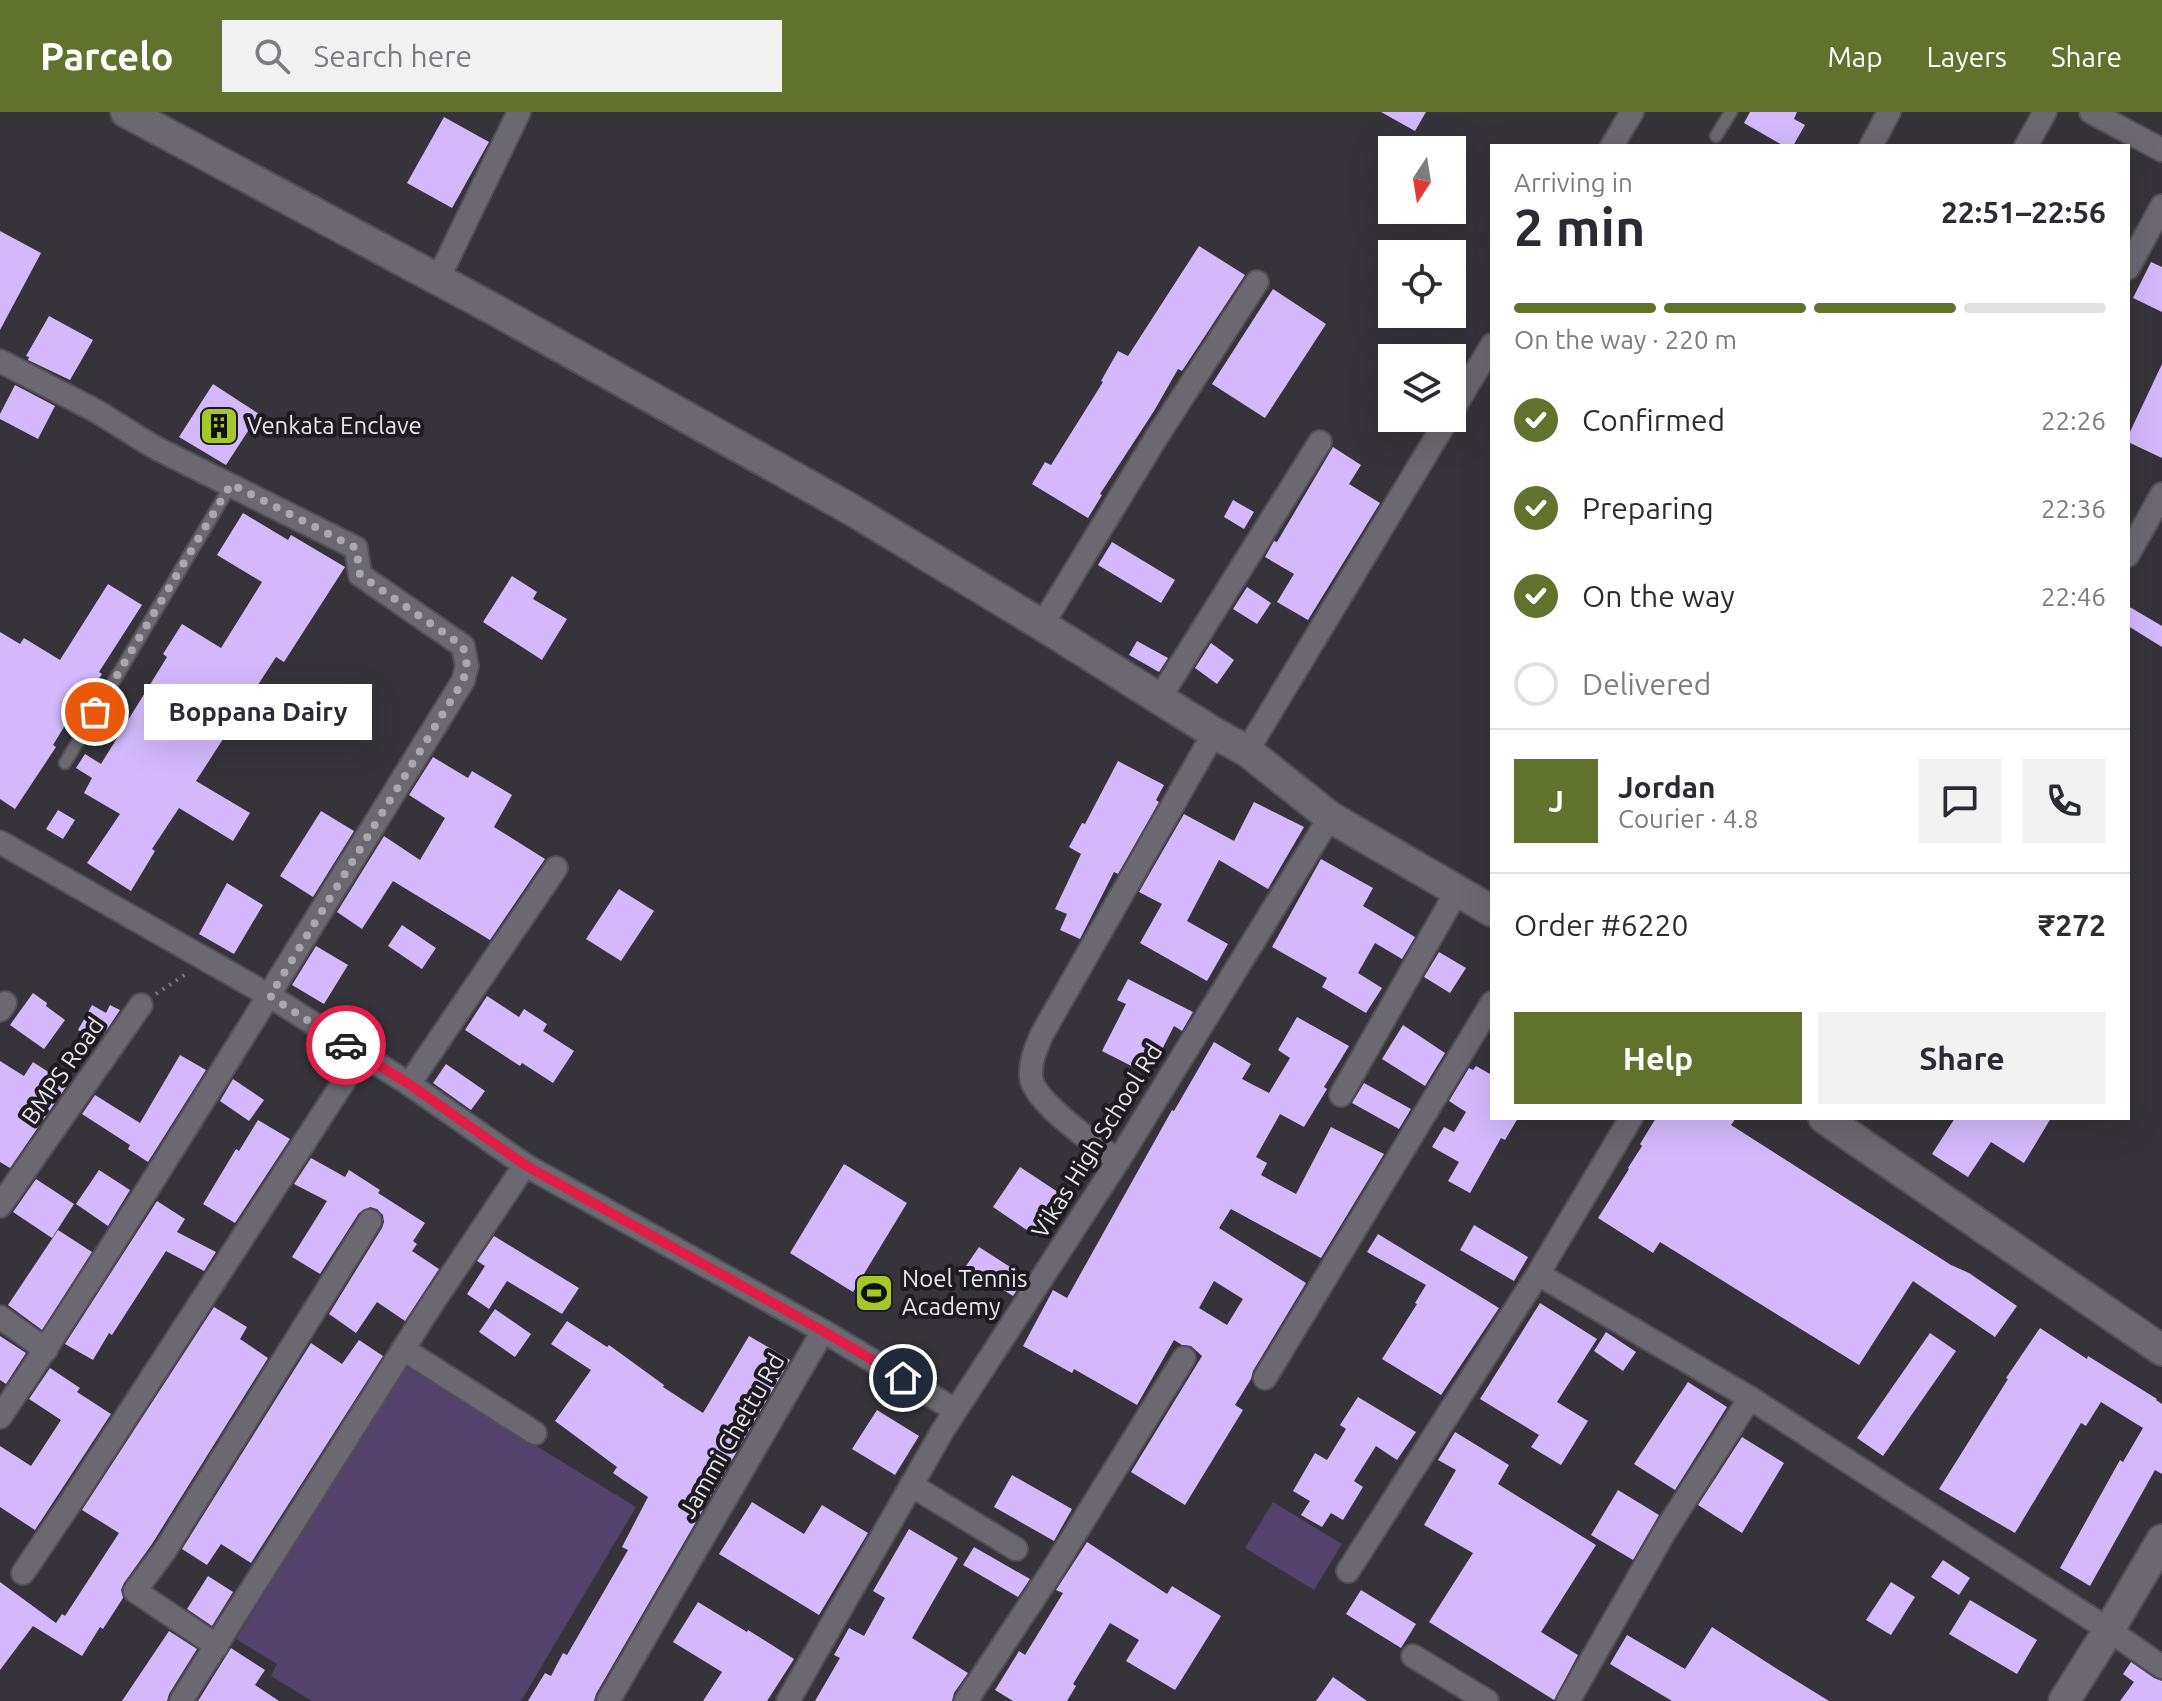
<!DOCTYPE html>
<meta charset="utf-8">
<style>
body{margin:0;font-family:Ubuntu,sans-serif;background:#f2f2f3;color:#2b2b33;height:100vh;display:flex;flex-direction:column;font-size:30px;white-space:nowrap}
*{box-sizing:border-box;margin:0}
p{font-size:26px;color:#7c7c81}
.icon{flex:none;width:44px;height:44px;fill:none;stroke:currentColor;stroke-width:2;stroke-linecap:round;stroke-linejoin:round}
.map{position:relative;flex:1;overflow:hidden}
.sheet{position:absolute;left:1490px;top:32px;width:640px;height:976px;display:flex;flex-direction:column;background:#fff;border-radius:0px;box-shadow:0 8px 32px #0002}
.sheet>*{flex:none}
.needle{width:52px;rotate:192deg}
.fabs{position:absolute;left:1378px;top:24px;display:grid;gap:16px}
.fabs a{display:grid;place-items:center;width:88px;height:88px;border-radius:0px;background:#fff;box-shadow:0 8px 32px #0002;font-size:40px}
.pin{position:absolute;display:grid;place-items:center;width:68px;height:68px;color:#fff;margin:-34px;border:4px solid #fff;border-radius:50%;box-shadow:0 2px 8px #0007}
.courier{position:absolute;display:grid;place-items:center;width:80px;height:80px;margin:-40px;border:6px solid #e11d48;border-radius:50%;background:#fff;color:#222;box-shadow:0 2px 10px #0007}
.bubble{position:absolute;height:56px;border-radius:0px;background:#fff;box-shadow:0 8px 32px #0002;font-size:26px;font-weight:700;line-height:56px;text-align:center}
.overview em{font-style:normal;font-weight:700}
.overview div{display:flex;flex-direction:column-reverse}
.overview{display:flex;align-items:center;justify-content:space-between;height:136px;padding:0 24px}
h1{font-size:52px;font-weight:700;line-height:60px}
.bar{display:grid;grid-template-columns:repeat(4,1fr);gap:12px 8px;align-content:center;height:96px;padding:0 24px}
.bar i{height:10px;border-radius:6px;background:#e1e1e2}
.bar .selected{background:#61722d}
.bar p{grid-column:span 4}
.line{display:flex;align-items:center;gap:20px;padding:0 24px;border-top:2px solid #e1e1e2}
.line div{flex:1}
.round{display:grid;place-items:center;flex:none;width:84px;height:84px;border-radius:0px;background:#f2f2f3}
ol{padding:0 24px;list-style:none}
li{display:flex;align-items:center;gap:24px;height:88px}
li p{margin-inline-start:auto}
li .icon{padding:8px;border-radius:50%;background:#61722d;color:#fff;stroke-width:4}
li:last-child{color:#7c7c81}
li i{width:44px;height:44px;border:4px solid #e1e1e2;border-radius:50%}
.cta{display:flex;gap:16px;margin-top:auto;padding:16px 24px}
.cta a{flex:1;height:92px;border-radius:0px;background:#61722d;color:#fff;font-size:32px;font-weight:700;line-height:92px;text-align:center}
.cta a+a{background:#f2f2f3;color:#2b2b33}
header{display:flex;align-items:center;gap:48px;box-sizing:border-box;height:112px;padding:0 40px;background:#61722d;color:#fff}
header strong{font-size:38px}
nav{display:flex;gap:44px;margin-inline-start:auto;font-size:28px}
.search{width:560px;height:72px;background:#f2f2f3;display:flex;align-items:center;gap:20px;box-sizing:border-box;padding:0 28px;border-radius:0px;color:#7c7c81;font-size:30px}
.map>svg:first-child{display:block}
.green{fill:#53426b}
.building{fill:#d3b9fc;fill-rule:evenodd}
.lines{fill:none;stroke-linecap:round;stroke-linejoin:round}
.lane-casing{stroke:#524f57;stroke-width:15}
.street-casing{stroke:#524f57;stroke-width:26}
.secondary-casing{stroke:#524f57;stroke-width:34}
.path{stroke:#7d7a81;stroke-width:4;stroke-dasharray:2 6;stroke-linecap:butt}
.lane{stroke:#6b6871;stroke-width:11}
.street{stroke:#6b6871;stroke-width:22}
.secondary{stroke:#6b6871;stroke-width:30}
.done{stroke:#aaa7ae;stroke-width:8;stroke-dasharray:0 14.4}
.route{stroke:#e11d48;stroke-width:10}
.labels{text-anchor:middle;stroke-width:8;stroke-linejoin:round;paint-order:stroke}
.poi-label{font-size:24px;fill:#e8e6ec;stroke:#1d1b1f;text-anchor:start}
.street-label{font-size:24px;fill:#e8e6ec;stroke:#1d1b1f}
</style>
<header>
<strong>Parcelo</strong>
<div class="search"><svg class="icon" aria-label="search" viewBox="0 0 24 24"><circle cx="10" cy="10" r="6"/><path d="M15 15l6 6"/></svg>Search here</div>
<nav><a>Map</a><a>Layers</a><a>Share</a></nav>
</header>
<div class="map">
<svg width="2162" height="1589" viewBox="0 0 2162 1589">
<rect width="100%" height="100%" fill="#36333b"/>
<g class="green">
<path d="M405 1254 636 1395 521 1589H312L271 1564 277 1552 236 1527Z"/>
<path d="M1273 1390 1342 1432 1314 1478 1245 1436Z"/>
</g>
<g class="building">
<path d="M1381 0H1426L1415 19Z"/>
<path d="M1750 0H1797L1794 7 1805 13 1793 34H1784L1744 11Z"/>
<path d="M444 5 489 30 452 96 407 71Z"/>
<path d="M0 119 41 141 0 218Z"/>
<path d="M1199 134 1245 163 1182 259 1178 257 1154 299 1100 382 1102 383 1088 406 1032 372 1045 350 1051 353 1103 270 1101 269 1118 239 1128 244Z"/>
<path d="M2151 150 2162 155V200L2133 186Z"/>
<path d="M1273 177 1326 212 1265 306 1212 272Z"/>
<path d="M49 204 93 228 70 268 28 248 29 245 26 244Z"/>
<path d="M2162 252V346L2128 330V324Z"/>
<path d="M213 272 259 302 226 353 179 325Z"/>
<path d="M15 273 55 294 38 327 0 307V302Z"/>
<path d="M1333 335 1361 353 1349 372 1380 391 1308 508 1277 490 1294 462 1265 445 1274 429 1277 430Z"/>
<path d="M1233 388 1254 400 1244 417 1224 405Z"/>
<path d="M243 401 288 428 291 423 345 455 284 550 276 545 196 669 250 701 233 729 179 696 152 737 155 739 131 779 87 751 120 702 84 681 92 666 76 656 85 642 101 652 167 545 163 542 182 512 221 536 262 470 217 443Z"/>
<path d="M1112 430 1175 468 1161 491 1098 453Z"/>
<path d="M512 464 537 480 533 487 567 507 542 548 483 510Z"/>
<path d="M108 472 142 493 99 560 102 562 84 589 81 587 53 633 56 635 15 697 0 687V520L20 532 24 526 60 548Z"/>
<path d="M1247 475 1271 491 1257 512 1233 497Z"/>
<path d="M2128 494 2162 514V535L2128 514Z"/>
<path d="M1137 529 1168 546 1159 560 1129 543Z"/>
<path d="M1211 531 1234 548 1217 572 1195 556Z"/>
<path d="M433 645 468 666 472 659 512 683 494 715 545 747 490 828 393 769 362 817 337 800 384 724 420 748 445 706 409 683Z"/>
<path d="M1118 649 1164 673 1156 688 1159 690 1118 762 1114 760 1080 827 1060 818 1067 802 1055 797 1081 742 1069 735 1082 711 1085 712Z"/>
<path d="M1254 690 1304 715 1268 777 1219 748 1187 809 1228 832 1207 869 1140 831 1162 792 1139 780 1184 702 1234 729Z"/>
<path d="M58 698 75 708 63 727 46 717Z"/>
<path d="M321 699 354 719 313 785 280 764Z"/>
<path d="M1321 747 1373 776 1363 794 1415 825 1402 847 1375 831 1358 861 1382 876 1366 901 1322 875 1327 866 1272 835Z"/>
<path d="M227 771 263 793 234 842 199 822Z"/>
<path d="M619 777 654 799 621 849 586 827Z"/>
<path d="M402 813 436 836 422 857 388 834Z"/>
<path d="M316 834 348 853 324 892 292 873Z"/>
<path d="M1439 840 1466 856 1450 881 1424 865Z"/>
<path d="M1128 867 1193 900 1182 919 1174 914 1149 963 1102 939 1126 892 1117 888Z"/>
<path d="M33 881 47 891 46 894 65 908 44 937 10 913Z"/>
<path d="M487 884 519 905 524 897 547 912 543 919 574 939 553 971 522 951 520 954 465 918Z"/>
<path d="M92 893 106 901 110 893 120 898 104 922 100 919 95 927 78 918Z"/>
<path d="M1297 905 1349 934 1324 975 1327 977 1304 1015 1280 1002 1256 1045 1267 1051 1261 1063 1296 1082 1331 1015 1384 1042 1321 1146 1231 1097 1219 1116 1306 1171 1253 1259 1251 1267 1235 1293 1243 1298 1185 1393 1131 1360 1202 1244 1191 1234 1182 1233 1174 1228 1137 1293 1074 1257 1072 1261 1023 1234 1053 1178 1067 1186 1172 998 1174 999 1214 930 1251 952 1242 967 1269 981 1290 946 1278 938ZM1214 1169 1243 1187 1227 1213 1199 1196Z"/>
<path d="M1403 913 1445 941 1425 974 1382 947Z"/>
<path d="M180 943 206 958 148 1050 128 1037 130 1033 82 1002 95 983 140 1011Z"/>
<path d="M0 949 24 964 33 950 53 963 52 966 66 975 10 1056 0 1050Z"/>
<path d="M446 952 485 979 471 998 433 971Z"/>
<path d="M1476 954 1492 963V1006H1518L1505 1028 1501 1026 1470 1081 1448 1069 1459 1050 1432 1035 1444 1015 1454 1020 1466 1000 1449 989 1469 956 1473 958Z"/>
<path d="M233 967 264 988 249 1009 220 989Z"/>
<path d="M1364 971 1411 997 1399 1017 1352 991Z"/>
<path d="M1656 1006H1736L1731 1013 1951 1153 1969 1161 2017 1194 1995 1225 1913 1169 1859 1253 1660 1130 1653 1141 1598 1106 1629 1057 1628 1056 1642 1034 1640 1032Z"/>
<path d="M1955 1006H2051L2024 1051 1991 1030 1968 1065 1932 1042Z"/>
<path d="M258 1008 290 1027 235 1111 203 1092 236 1037 239 1039Z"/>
<path d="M311 1046 345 1065 349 1058 380 1078 378 1081 425 1111 413 1129 417 1132 412 1139 439 1157 405 1209 377 1190 356 1221 329 1202 382 1116 384 1110 383 1103 377 1097 370 1095 359 1101 320 1162 292 1145 327 1089 294 1072Z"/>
<path d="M844 1052 907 1091 853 1180 790 1141Z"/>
<path d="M1020 1055 1064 1084 1037 1125 993 1095Z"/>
<path d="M99 1058 130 1078 108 1114 76 1092Z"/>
<path d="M36 1067 74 1092 52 1126 13 1100Z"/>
<path d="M157 1089 185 1107 177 1120 216 1140 204 1159 166 1139 112 1223 109 1221 93 1248 65 1232Z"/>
<path d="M1474 1113 1528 1145 1514 1169 1460 1138Z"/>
<path d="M58 1118 92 1140 42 1218 8 1193Z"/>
<path d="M1378 1122 1499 1196 1441 1283 1382 1247 1417 1192 1415 1191 1426 1173 1367 1140Z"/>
<path d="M494 1124 579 1176 562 1202 507 1169 489 1197 467 1182 485 1154 477 1149Z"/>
<path d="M979 1135 1026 1165 1013 1184 966 1154Z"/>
<path d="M1540 1191 1597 1227 1557 1290 1588 1309 1561 1353 1531 1335 1539 1323 1480 1287Z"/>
<path d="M214 1195 247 1215 240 1227 268 1246 152 1432 124 1471 121 1478 123 1486 103 1517 100 1515 82 1544 33 1514 0 1558V1470L56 1511 62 1502 65 1504 119 1421 82 1398Z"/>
<path d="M495 1197 531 1222 515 1245 479 1220Z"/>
<path d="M567 1209 607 1235 609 1233 664 1273 663 1275 703 1301 749 1224 790 1248 596 1582 594 1589H528L545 1561 551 1564 563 1541 567 1543 628 1438 622 1435 648 1385 613 1361 617 1355 555 1309 591 1258 551 1232Z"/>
<path d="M2040 1216 2087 1247 2088 1244 2157 1287 2156 1288 2162 1292V1362L2155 1358 2090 1474 2060 1456 2120 1348 2123 1350 2143 1316 2101 1290 2086 1314 2081 1311 2015 1421 1939 1377 2008 1267 2006 1266Z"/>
<path d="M1606 1220 1636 1240 1623 1259 1594 1239Z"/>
<path d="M1930 1221 1956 1239 1883 1344 1857 1326Z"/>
<path d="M0 1224 26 1241 6 1272 0 1268Z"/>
<path d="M359 1228 383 1244 251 1451 221 1432 207 1453 182 1437 311 1231 342 1252Z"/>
<path d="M50 1256 80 1276 77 1280 111 1302 35 1418 0 1395V1334L31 1354 61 1308 29 1287Z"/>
<path d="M1688 1270 1727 1295 1675 1378 1634 1352Z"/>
<path d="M1358 1285 1416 1320 1397 1348 1376 1334 1354 1369 1363 1375 1343 1408 1331 1401 1322 1415 1301 1403 1310 1389 1293 1379 1315 1341 1327 1348 1346 1317 1340 1313Z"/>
<path d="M877 1298 919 1324 895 1363 852 1337Z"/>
<path d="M1455 1320 1509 1353 1498 1372 1596 1433 1541 1520 1578 1543 1554 1588 1429 1510 1473 1441 1424 1413 1456 1358 1438 1348Z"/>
<path d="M1742 1325 1784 1351 1742 1421 1698 1393Z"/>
<path d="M1012 1363 1072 1397 1054 1429 994 1395Z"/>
<path d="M1618 1378 1659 1403 1633 1448 1591 1423Z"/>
<path d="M752 1390 804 1422 822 1393 868 1421 819 1503 719 1442Z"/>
<path d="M909 1417 958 1446 912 1526 968 1561 954 1581 952 1589H815L840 1546 834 1543 849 1516 864 1524 885 1486 873 1479Z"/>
<path d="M1087 1430 1167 1482 1172 1474 1221 1504 1175 1578 1126 1549 1139 1528 1110 1511 1073 1572 1076 1574 1067 1589H1013L995 1578 1019 1539 1025 1543 1063 1481 1056 1478Z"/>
<path d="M974 1435 1030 1467 1018 1485 963 1453Z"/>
<path d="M1943 1448 1970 1466 1959 1483 1931 1465Z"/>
<path d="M208 1464 233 1480 212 1514 187 1497Z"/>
<path d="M1891 1470 1915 1485 1891 1523 1866 1508Z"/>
<path d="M1361 1478 1416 1512 1401 1536 1346 1502Z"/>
<path d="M1970 1488 2037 1528 2017 1562 1949 1522Z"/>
<path d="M698 1490 747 1520 748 1518 794 1547 767 1589H703L722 1560 673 1530Z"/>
<path d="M1712 1515 1774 1555 1829 1589H1672L1610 1552 1627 1523 1685 1557Z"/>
<path d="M169 1519 197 1537 169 1582 167 1589H122Z"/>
<path d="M231 1536 265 1558 255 1573 279 1589H198Z"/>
<path d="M2131 1550 2154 1566 2162 1569V1589H2120L2134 1570 2123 1562Z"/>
<path d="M1333 1565 1367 1589H1316Z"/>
</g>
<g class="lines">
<defs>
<g id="lane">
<path d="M1716 24 1731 0"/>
<path d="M65 651 231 373"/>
</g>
<g id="street">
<path d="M2091 0 2162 38"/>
<path d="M1612 34 1632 0"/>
<path d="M1871 34 1889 0"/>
<path d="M2026 34 2045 0"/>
<path d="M2128 156 2162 94"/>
<path d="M438 167 519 0"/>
<path d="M0 249 98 300 154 335 356 436 360 463 463 534 467 554 463 569C369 721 276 873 181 1024 122 1118 63 1213 0 1305"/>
<path d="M1452 299 1492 233"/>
<path d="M2128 443 2162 382"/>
<path d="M1042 513 1156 326 1257 170"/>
<path d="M1159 587 1320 330"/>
<path d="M1247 639 1448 306"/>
<path d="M0 730 270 884 409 972 556 756"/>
<path d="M0 898 5 891"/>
<path d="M409 972 525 1053 823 1219"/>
<path d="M1341 983 1457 779"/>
<path d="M1118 1049C1096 1032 1034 991 1031 965 1030 949 1036 936 1042 922L1214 621"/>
<path d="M0 1094 141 893"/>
<path d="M1538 1162 1750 1286 2109 1518 2162 1555"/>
<path d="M0 1205 46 1238"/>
<path d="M403 1237 535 1321"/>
<path d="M1265 1266 1492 891"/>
<path d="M911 1373 1016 1437"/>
<path d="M1348 1459 1538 1162 1631 1006"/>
<path d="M23 1461 69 1393 361 943"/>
<path d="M217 1534 135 1479 164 1440 370 1109"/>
<path d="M1413 1544 1487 1589"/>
<path d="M181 1589 428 1198 525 1053"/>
<path d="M608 1589 823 1219 955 1298"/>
<path d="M788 1589 943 1318 1118 1049 1330 705"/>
<path d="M966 1589 1052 1459 1184 1246"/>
<path d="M1568 1589 1664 1421 1750 1286"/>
</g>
<g id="secondary">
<path d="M126 0 497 199 852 398 1042 513 1214 621 1247 639 1330 705 1492 799"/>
<path d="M1824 1006 2162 1238"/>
<path d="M2064 1589 2109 1518 2162 1428"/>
</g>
</defs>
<use href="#lane" class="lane-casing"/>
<use href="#street" class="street-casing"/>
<use href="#secondary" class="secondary-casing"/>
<path class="path" d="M156 882 189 860"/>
<use href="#lane" class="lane"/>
<use href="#street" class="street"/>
<use href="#secondary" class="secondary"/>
</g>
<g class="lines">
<path class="done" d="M95 600 231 372 356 436 360 463 463 534 467 554 463 569 270 884 346 933"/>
<path class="route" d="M346 933 409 972 525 1053 823 1219 903 1266"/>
</g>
<defs>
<symbol id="building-square" viewBox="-11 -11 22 22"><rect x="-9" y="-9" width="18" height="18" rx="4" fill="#a4c825" stroke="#1d1b1f"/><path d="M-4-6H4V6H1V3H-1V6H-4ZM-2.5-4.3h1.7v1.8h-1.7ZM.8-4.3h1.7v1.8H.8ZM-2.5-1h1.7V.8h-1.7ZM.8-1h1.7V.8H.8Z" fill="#111"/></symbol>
<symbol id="stadium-square" viewBox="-11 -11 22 22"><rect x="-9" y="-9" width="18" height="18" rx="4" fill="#a4c825" stroke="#1d1b1f"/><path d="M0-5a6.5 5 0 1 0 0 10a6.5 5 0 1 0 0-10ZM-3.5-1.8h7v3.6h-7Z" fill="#111"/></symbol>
</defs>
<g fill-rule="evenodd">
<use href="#building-square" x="197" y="292" width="44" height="44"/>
<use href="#stadium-square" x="852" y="1159" width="44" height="44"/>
</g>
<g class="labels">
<g class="poi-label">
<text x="247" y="322">Venkata Enclave</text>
<text x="902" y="1175">Noel Tennis<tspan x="902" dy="28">Academy</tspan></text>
</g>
<g class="street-label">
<text transform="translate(63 959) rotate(-55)" y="8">BMPS Road</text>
<text transform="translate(1097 1029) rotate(-58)" y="8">Vikas High School Rd</text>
<text transform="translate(732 1324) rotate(-60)" y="8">Jammi Chettu Rd</text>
</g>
</g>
</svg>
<div class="fabs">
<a><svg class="needle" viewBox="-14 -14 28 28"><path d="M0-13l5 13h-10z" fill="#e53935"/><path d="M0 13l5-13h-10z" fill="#7c7c81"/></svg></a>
<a><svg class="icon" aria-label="locate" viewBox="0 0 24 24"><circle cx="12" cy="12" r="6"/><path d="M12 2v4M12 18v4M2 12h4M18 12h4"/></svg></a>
<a><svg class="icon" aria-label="layers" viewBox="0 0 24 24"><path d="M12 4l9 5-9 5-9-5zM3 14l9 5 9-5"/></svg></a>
</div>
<div class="pin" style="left:95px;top:600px;background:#ea580c"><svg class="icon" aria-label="bag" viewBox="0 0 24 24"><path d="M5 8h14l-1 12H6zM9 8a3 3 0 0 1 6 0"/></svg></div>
<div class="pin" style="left:903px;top:1266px;background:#1f2937"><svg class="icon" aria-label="home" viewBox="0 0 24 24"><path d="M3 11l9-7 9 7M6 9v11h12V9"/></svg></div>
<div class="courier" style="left:346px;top:933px"><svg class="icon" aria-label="car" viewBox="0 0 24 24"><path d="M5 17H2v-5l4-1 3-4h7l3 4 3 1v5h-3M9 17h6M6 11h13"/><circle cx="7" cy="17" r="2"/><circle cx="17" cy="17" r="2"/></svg></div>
<div class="bubble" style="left:144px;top:572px;width:228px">Boppana Dairy</div>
<section class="sheet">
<div class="overview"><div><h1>2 min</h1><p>Arriving in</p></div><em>22:51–22:56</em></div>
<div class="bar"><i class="selected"></i><i class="selected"></i><i class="selected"></i><i></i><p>On the way · 220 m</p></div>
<ol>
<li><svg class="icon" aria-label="check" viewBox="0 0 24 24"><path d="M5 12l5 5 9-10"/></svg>Confirmed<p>22:26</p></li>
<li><svg class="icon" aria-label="check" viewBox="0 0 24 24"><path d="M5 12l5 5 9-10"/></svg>Preparing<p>22:36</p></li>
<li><svg class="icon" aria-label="check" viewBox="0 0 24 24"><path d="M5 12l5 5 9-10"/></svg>On the way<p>22:46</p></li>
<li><i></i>Delivered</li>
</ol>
<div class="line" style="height:144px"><b class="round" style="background:#61722d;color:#fff">J</b><div><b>Jordan</b><p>Courier · 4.8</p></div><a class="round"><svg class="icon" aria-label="chat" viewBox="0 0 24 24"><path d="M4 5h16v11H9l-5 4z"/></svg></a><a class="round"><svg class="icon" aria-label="phone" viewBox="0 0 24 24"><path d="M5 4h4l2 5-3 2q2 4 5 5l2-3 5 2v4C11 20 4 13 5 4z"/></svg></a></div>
<div class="line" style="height:104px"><div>Order #6220</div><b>₹272</b></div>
<div class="cta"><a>Help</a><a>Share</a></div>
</section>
</div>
